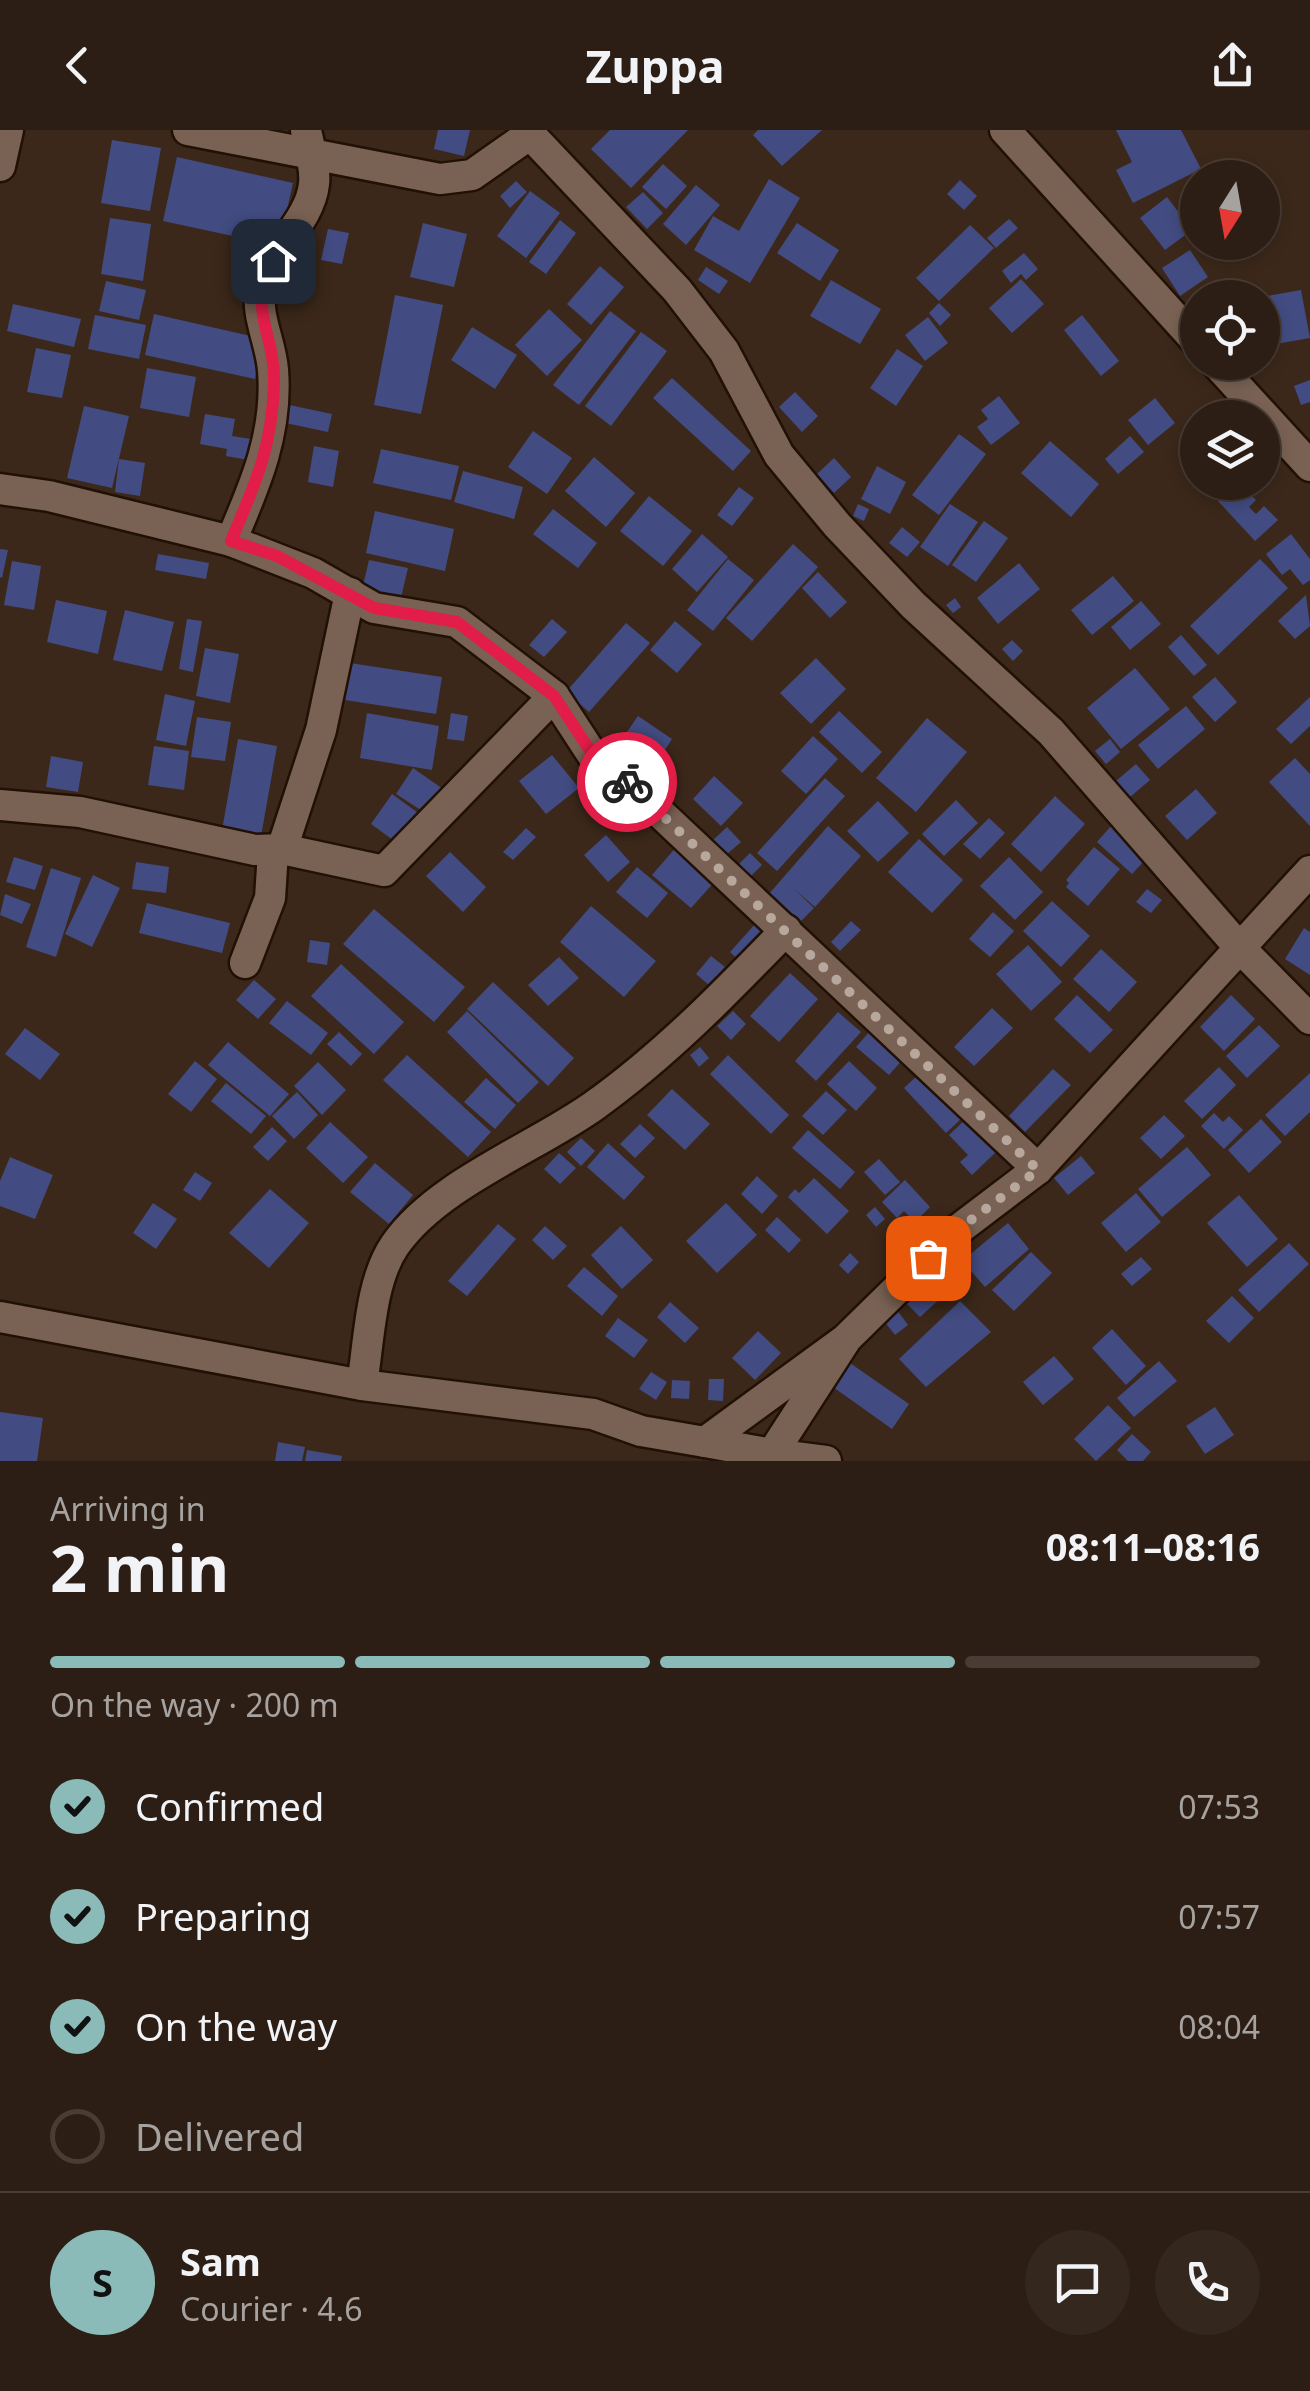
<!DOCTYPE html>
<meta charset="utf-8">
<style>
body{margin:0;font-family:"Noto Sans",sans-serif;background:#34271d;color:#f1f3f6;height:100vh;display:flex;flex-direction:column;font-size:38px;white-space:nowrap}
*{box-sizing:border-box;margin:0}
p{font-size:32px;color:#a6a2a0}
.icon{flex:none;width:55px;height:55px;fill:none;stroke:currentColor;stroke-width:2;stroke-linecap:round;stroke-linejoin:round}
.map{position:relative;height:1331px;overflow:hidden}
.details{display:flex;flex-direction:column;background:#2c1e14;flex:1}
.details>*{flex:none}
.needle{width:65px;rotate:191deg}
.controls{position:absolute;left:1180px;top:30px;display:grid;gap:20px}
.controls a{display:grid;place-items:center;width:100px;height:100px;border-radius:50%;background:#2c1e14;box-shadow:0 5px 15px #0003,0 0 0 2px #483c34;font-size:50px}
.pin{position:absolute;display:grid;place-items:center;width:85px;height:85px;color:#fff;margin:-42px;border-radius:20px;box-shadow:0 5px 15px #0006}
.courier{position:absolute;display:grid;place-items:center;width:100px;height:100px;margin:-50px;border:8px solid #e11d48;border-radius:50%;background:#fff;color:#222;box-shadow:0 2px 12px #0007}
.headline em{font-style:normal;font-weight:700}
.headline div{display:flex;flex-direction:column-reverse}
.headline{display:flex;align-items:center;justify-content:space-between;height:170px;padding:0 50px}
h1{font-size:65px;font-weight:700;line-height:75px}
.bar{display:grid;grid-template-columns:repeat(4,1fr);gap:15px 10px;align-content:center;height:120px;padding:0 50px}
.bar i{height:12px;border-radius:8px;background:#483c34}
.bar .selected{background:#8bbbb9}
.bar p{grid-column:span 4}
.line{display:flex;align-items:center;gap:25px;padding:0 50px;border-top:2px solid #483c34}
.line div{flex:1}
.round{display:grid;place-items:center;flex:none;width:105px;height:105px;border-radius:52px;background:#34271d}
ol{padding:0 50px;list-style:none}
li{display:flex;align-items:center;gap:30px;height:110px}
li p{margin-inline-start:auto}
li .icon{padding:10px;border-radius:50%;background:#8bbbb9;color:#111;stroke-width:4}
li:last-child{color:#a6a2a0}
li i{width:55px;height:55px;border:5px solid #483c34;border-radius:50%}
header{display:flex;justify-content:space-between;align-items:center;height:130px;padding:0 50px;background:#2c1e14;font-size:45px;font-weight:700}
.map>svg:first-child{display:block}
.building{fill:#424c82}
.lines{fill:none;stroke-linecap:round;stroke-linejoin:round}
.minor-casing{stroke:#211004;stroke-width:35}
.tertiary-casing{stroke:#211004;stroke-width:35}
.minor{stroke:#796253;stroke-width:30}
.tertiary{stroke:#796253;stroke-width:30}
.done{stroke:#b7a79d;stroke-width:10;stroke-dasharray:0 18}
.route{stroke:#e11d48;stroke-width:12}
</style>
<header><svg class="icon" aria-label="back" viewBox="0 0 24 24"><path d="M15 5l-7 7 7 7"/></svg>Zuppa<svg class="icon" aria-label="share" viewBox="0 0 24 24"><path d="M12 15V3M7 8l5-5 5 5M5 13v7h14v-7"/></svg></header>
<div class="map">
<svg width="1310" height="1331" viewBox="0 0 1310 1331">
<rect width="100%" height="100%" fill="#3b281a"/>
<g class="building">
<path d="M438 0H470L464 26 434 19Z"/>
<path d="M610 0H688L631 58 591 19Z"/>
<path d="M758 0H822L782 36 753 5Z"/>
<path d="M1116 0H1181L1201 39 1133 73 1116 40 1132 32Z"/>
<path d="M112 10 161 18 150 81 101 73Z"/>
<path d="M177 27 293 53 279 116 163 91Z"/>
<path d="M663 34 687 56 666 79 642 57Z"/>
<path d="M769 49 800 68 750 153 694 120 713 86 739 101Z"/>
<path d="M960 50 977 66 964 80 947 64Z"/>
<path d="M516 51 527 62 510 78 500 66Z"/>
<path d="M696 55 720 75 686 115 663 94Z"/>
<path d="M530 61 560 83 526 128 497 106Z"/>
<path d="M643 62 663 83 647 99 626 77Z"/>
<path d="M1167 67 1192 100 1165 120 1140 88Z"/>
<path d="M110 88 151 94 143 151 101 144Z"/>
<path d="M1009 89 1018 98 996 118 987 108Z"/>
<path d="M560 90 576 103 546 144 529 132Z"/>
<path d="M423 93 467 104 454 157 410 147Z"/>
<path d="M797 93 839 120 820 151 777 123Z"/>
<path d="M970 95 994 118 939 171 916 148Z"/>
<path d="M328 99 349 103 342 134 321 130Z"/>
<path d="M1190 120 1208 147 1180 166 1162 138Z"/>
<path d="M1024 123 1038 139 1026 150 1021 144 1011 153 1002 141Z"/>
<path d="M600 136 624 157 591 195 567 174Z"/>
<path d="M706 137 728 151 719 164 698 150Z"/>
<path d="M1021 149 1044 174 1012 203 989 178Z"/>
<path d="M831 150 881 179 860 214 810 186Z"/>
<path d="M106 151 146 160 139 190 99 181Z"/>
<path d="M1301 160 1310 208 1270 215 1262 167Z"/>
<path d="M395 165 443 175 421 284 374 275Z"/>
<path d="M939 173 951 185 940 196 929 183Z"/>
<path d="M13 174 81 189 74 217 7 201Z"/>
<path d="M549 179 582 210 547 246 515 215Z"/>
<path d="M610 181 636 201 579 275 553 255Z"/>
<path d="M154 184 264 209 255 249 145 225Z"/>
<path d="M95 185 146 195 139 229 88 219Z"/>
<path d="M1082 185 1119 231 1101 246 1064 200Z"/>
<path d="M928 187 948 213 925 231 905 205Z"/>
<path d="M472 197 517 225 495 259 451 230Z"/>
<path d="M641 202 667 221 611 296 585 276Z"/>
<path d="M36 218 71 225 62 268 27 262Z"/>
<path d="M897 219 923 236 896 276 870 258Z"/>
<path d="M147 238 196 247 189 287 140 278Z"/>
<path d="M672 248 751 321 733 341 653 268Z"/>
<path d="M1310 250V272L1301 275 1294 256Z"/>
<path d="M795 262 818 286 802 302 779 277Z"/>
<path d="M999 266 1020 293 991 315 977 297 988 289 981 280Z"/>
<path d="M1155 268 1175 293 1148 315 1128 290Z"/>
<path d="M280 273 332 284 328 302 276 291Z"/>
<path d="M84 276 129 286 112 358 67 348Z"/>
<path d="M205 284 235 289 232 306 257 310 254 331 226 326 227 319 200 314Z"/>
<path d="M533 301 572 328 547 364 508 337Z"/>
<path d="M959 304 986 324 939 385 912 365Z"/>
<path d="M1130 306 1144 322 1118 344 1105 329Z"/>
<path d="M1050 311 1099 354 1071 387 1021 343Z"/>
<path d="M314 316 339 321 333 357 308 352Z"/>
<path d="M381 319 459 336 451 370 373 353Z"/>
<path d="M594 327 635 363 606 397 565 361Z"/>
<path d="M834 328 851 347 834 363 817 344Z"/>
<path d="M119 329 145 333 140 366 115 362Z"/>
<path d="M877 336 906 352 890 384 861 369Z"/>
<path d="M463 341 523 357 514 389 454 372Z"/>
<path d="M1238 352 1256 370 1249 377 1256 384 1264 376 1278 390 1255 411 1218 371Z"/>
<path d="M739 357 754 368 732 396 717 385Z"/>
<path d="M649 366 692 401 663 436 620 401Z"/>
<path d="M858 374 869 379 864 391 853 386Z"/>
<path d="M950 374 978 392 948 436 920 417Z"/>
<path d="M553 379 597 413 578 438 533 404Z"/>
<path d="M375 381 454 399 445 441 366 423Z"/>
<path d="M984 391 1008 408 976 452 952 435Z"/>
<path d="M902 397 920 412 907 427 889 413Z"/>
<path d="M702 404 728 427 697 462 672 439Z"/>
<path d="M1291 404 1310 429V450L1303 455 1290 439 1282 445 1266 424Z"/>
<path d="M793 414 818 437 752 511 726 488Z"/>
<path d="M0 419 8 420 2 448 0 447Z"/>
<path d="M158 424 209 433 206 449 155 440Z"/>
<path d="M728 429 754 450 713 501 687 480Z"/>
<path d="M1260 429 1288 458 1218 525 1190 496Z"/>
<path d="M369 430 408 438 400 472 361 464Z"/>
<path d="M12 431 41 436 34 480 4 475Z"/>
<path d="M1019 433 1040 459 998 494 977 468Z"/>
<path d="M818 442 847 472 830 488 802 458Z"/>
<path d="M1113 446 1134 471 1092 505 1071 480Z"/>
<path d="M1306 465 1310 496 1295 509 1278 491Z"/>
<path d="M955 468 961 477 953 483 946 475Z"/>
<path d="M56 470 107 481 98 524 47 512Z"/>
<path d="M1141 471 1161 494 1130 520 1111 497Z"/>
<path d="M125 480 174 492 162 541 113 530Z"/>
<path d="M187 489 202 491 193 542 179 539Z"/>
<path d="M552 489 567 502 544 527 529 515Z"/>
<path d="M675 491 702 514 677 543 650 520Z"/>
<path d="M626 493 650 513 589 582 566 562Z"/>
<path d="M1181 505 1207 535 1194 546 1168 517Z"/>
<path d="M1012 510 1023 521 1013 531 1002 519Z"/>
<path d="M205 518 239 524 230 573 196 566Z"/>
<path d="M816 528 846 559 811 594 780 563Z"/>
<path d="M350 533 442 547 436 584 345 570Z"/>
<path d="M1135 538 1170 579 1121 619 1087 578Z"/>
<path d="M1215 547 1237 572 1215 592 1192 567Z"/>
<path d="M165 564 195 571 186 616 156 610Z"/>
<path d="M1310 567V596L1291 614 1276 599Z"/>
<path d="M1186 576 1205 599 1158 639 1138 615Z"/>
<path d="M839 581 882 622 862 643 819 602Z"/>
<path d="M367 583 439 596 432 640 360 628Z"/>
<path d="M451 583 468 586 464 611 447 609Z"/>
<path d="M638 586 672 609 653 639 618 615Z"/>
<path d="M197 587 231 592 225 631 191 627Z"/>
<path d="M927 588 967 622 916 682 876 648Z"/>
<path d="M813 606 838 629 806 664 781 641Z"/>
<path d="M238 609 277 616 260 712 221 706Z"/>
<path d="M1110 609 1120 622 1106 634 1095 621Z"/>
<path d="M154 616 189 621 184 660 148 655Z"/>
<path d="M552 625 579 658 546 684 519 651Z"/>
<path d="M51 626 83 632 78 662 46 657Z"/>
<path d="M1295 628 1310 644V696L1269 652Z"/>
<path d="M1136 634 1150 650 1130 667 1116 651Z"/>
<path d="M413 638 443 659 427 684 396 664Z"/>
<path d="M714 646 743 673 721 696 693 669Z"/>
<path d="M825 648 845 666 777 741 757 723Z"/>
<path d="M1196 659 1217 683 1187 710 1165 686Z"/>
<path d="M392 664 421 685 400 715 371 694Z"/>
<path d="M620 666 638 685 621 702 603 684Z"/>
<path d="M1055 666 1085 694 1041 742 1011 714Z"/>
<path d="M956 670 978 693 944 726 922 704Z"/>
<path d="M878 671 909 703 878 732 847 701Z"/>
<path d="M989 688 1005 703 980 729 963 714Z"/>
<path d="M828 696 861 726 815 777 793 758 814 778 798 794 768 765Z"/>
<path d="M1111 696 1147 728 1132 744 1097 712Z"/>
<path d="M727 697 741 712 726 725 713 710Z"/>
<path d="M526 698 536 707 513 730 503 722Z"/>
<path d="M606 705 630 732 608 752 584 725Z"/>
<path d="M919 709 963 750 932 783 888 742Z"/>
<path d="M678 715 717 749 691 778 652 745Z"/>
<path d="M1094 717 1120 739 1088 776 1066 757 1069 753 1066 750Z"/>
<path d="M450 722 486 757 463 782 426 746Z"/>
<path d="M750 723 762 735 749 748 737 736Z"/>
<path d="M14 727 43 736 35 760 6 752Z"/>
<path d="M1009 727 1043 762 1015 790 980 756Z"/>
<path d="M136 732 169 737 166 763 132 759Z"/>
<path d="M637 737 668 763 647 788 616 762Z"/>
<path d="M51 738 81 748 56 827 26 817Z"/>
<path d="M93 745 120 758 92 817 65 804Z"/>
<path d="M1147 759 1162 770 1151 783 1136 772Z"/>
<path d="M5 764 31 774 22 794 0 785Z"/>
<path d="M1052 771 1090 806 1061 837 1023 801Z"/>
<path d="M147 773 230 793 222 823 139 803Z"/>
<path d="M591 776 656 831 624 867 560 812Z"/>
<path d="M374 779 465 857 434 892 343 814Z"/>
<path d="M993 782 1014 801 990 827 969 809Z"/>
<path d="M851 791 861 800 840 821 831 812Z"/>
<path d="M756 793 768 804 742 833 730 822Z"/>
<path d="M1304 798 1310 802V845L1285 829Z"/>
<path d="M310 810 330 813 327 835 307 832Z"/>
<path d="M1028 815 1062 852 1031 881 996 844Z"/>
<path d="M1101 819 1137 852 1109 882 1073 849Z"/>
<path d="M711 826 725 837 709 855 696 844Z"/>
<path d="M559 827 579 848 548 876 528 855Z"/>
<path d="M341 834 404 892 374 924 311 866Z"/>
<path d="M790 843 818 869 779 912 750 886Z"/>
<path d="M254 850 276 869 258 889 236 870Z"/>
<path d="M493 852 574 928 548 956 467 879Z"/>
<path d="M1077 865 1113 900 1090 923 1054 889Z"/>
<path d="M1231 865 1255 889 1224 921 1200 897Z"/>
<path d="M287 871 328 903 311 925 269 893Z"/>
<path d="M992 878 1013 898 974 936 954 917Z"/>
<path d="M467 881 539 952 518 973 447 902Z"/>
<path d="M733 881 746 894 731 910 717 896Z"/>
<path d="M838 882 861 902 816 951 795 931Z"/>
<path d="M1259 895 1280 916 1247 948 1226 926Z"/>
<path d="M25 898 60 924 40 950 5 924Z"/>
<path d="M871 900 904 928 889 945 856 917Z"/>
<path d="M339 902 362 924 351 936 327 914Z"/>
<path d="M228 912 289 964 270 986 208 935Z"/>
<path d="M700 917 709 928 699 937 690 925Z"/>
<path d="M407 925 491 1002 468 1027 383 950Z"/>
<path d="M728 925 789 985 771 1004 710 944Z"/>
<path d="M195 931 217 949 191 982 168 964Z"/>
<path d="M849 931 877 958 856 981 827 954Z"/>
<path d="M318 932 346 960 322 985 294 956Z"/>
<path d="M1219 937 1236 955 1202 989 1184 971Z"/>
<path d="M1053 939 1071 955 1025 1002 1009 986Z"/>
<path d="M920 943 962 988 946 1003 904 958Z"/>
<path d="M1310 943V982L1285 1006 1265 985Z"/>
<path d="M486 948 516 975 495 999 464 972Z"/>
<path d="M226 953 266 986 251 1004 211 971Z"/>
<path d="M672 959 710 994 685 1020 647 985Z"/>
<path d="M826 961 847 980 823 1005 802 986Z"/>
<path d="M297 962 318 985 294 1009 272 986Z"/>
<path d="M1214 983 1223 992 1229 986 1243 1000 1224 1019 1201 996Z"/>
<path d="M1164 985 1185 1006 1161 1029 1140 1008Z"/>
<path d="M966 989 997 1021 972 1045 960 1032 968 1025 949 1005Z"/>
<path d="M1261 989 1282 1012 1249 1043 1228 1020Z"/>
<path d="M330 992 368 1027 343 1053 306 1018Z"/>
<path d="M640 994 655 1008 635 1028 620 1014Z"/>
<path d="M272 997 287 1011 268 1031 253 1017Z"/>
<path d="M808 1000 855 1042 840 1059 792 1018Z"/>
<path d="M581 1008 595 1021 581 1036 567 1022Z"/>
<path d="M608 1013 645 1047 624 1070 587 1037Z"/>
<path d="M1187 1017 1211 1045 1162 1087 1138 1059Z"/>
<path d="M559 1023 576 1038 560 1054 544 1039Z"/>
<path d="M1081 1026 1095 1043 1068 1065 1054 1048Z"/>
<path d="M10 1027 53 1045 35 1089 0 1076V1051Z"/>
<path d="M879 1029 900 1052 885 1065 864 1042Z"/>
<path d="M375 1033 413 1065 389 1094 350 1062Z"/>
<path d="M195 1042 212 1053 200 1071 183 1060Z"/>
<path d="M757 1046 778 1066 762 1084 741 1064Z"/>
<path d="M814 1048 849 1081 827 1104 788 1067 795 1059 799 1063Z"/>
<path d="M905 1050 930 1077 915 1092 904 1081 897 1088 882 1072Z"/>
<path d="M270 1059 309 1093 269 1138 229 1103Z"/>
<path d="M1136 1063 1161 1092 1126 1122 1101 1093Z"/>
<path d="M1239 1065 1278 1109 1247 1137 1207 1093Z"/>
<path d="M153 1073 177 1089 156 1119 133 1103Z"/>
<path d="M726 1073 757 1105 717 1143 686 1111Z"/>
<path d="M875 1077 885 1089 876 1097 866 1085Z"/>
<path d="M777 1087 801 1110 789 1123 765 1100Z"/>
<path d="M1008 1093 1029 1119 985 1157 962 1131Z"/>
<path d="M498 1094 516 1109 467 1166 448 1151Z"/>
<path d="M545 1096 567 1116 553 1130 532 1110Z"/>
<path d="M621 1096 653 1130 622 1159 591 1125Z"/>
<path d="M1289 1113 1309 1134 1259 1182 1238 1160Z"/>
<path d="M1031 1122 1052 1143 1014 1181 992 1160Z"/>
<path d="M850 1123 859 1132 848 1144 839 1135Z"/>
<path d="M1141 1127 1152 1139 1132 1156 1121 1144Z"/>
<path d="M584 1137 618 1166 602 1186 567 1156Z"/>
<path d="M943 1141 956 1154 920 1187 907 1174Z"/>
<path d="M1232 1166 1254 1188 1229 1213 1206 1191Z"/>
<path d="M960 1171 991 1202 926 1257 899 1229Z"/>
<path d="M670 1172 699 1198 685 1213 657 1187Z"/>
<path d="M897 1180 908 1195 895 1205 884 1191Z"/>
<path d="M618 1188 648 1210 634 1228 605 1206Z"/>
<path d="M1112 1199 1146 1236 1126 1255 1092 1218Z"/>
<path d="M758 1201 781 1223 755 1250 732 1228Z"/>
<path d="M1054 1226 1074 1249 1043 1275 1023 1252Z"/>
<path d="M1159 1231 1177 1251 1134 1287 1117 1268Z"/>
<path d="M850 1233 909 1274 892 1299 833 1257Z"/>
<path d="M651 1242 667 1252 656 1270 639 1259Z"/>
<path d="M709 1249H724L723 1271 708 1270Z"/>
<path d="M672 1250 690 1251 689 1269 671 1268Z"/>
<path d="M1108 1275 1131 1298 1096 1331 1074 1309Z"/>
<path d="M1215 1277 1234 1305 1205 1324 1186 1296Z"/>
<path d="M0 1282 43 1288 37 1331H0Z"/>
<path d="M1132 1304 1151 1322 1143 1331H1128L1117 1320Z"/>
<path d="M278 1312 305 1317 302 1331H275Z"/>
<path d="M307 1320 342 1326 341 1331H305Z"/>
</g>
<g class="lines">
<defs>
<g id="minor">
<path d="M188 0 440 49 472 45 529 5"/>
<path d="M526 0 677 160 724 221 779 325 837 395 913 475 1051 602 1238 816 1310 889"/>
<path d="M1005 0 1198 213"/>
<path d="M0 36 8 0"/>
<path d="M1215 232 1310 336"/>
<path d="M0 359 49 366 231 411 313 443 374 478 457 492 554 566 595 629 625 650 1038 1039"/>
<path d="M231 411C255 355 278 303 273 240 271 212 255 185 261 157 270 120 310 92 314 54 316 37 309 16 306 0"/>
<path d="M0 675 80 682 255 720 282 719 321 600 350 463"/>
<path d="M282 719 384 741 554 566"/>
<path d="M245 833 270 768 273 722"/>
<path d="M362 1255C369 1212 370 1151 395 1115 437 1054 537 1017 595 975 666 924 726 862 786 800"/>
<path d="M826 1331 772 1324 845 1211"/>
</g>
<g id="tertiary">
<path d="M0 1187 362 1255 593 1284 641 1301 705 1312 846 1209 955 1102 1038 1039 1310 741"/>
<path d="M705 1312 772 1324 778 1331"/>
</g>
</defs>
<use href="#minor" class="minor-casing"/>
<use href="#tertiary" class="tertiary-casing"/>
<use href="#minor" class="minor"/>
<use href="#tertiary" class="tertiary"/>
</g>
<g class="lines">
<path class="done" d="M627 652 1038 1040 955 1102 928 1128"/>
<path class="route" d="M273 131C247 185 275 200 274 253 272 318 256 352 231 411L277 426 374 478 457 492 554 566 595 628 627 652"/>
</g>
</svg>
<div class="controls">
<a><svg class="needle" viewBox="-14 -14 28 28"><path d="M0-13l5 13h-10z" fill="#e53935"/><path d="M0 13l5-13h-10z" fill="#a6a2a0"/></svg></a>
<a><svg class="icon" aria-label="locate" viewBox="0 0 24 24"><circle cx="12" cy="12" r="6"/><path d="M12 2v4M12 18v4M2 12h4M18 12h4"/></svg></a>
<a><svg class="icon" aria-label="layers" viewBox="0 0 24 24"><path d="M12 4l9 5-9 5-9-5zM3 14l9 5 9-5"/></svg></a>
</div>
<div class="pin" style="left:928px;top:1128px;background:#ea580c"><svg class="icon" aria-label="bag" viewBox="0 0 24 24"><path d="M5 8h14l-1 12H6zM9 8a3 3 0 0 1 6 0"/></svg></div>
<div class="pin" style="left:273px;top:131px;background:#1f2937"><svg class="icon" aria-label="home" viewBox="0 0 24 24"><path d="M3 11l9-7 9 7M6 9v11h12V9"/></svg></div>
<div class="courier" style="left:627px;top:652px"><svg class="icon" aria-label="bike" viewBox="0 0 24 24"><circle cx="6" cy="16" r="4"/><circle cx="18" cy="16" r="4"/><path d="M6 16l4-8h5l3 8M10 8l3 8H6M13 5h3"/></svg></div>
</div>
<section class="details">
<div class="headline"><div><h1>2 min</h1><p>Arriving in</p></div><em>08:11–08:16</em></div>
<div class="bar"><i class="selected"></i><i class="selected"></i><i class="selected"></i><i></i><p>On the way · 200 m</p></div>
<ol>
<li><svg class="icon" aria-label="check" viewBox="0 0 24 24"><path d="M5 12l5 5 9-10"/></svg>Confirmed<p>07:53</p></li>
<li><svg class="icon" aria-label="check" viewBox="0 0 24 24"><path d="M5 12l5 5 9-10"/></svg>Preparing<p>07:57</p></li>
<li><svg class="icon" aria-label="check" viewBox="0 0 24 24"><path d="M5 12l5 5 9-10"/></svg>On the way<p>08:04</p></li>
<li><i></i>Delivered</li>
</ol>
<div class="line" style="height:180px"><b class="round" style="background:#8bbbb9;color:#111">S</b><div><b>Sam</b><p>Courier · 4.6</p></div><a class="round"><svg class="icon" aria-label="chat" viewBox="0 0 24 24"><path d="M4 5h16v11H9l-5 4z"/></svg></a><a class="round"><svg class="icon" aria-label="phone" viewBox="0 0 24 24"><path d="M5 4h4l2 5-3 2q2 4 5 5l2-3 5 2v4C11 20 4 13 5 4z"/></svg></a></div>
</section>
